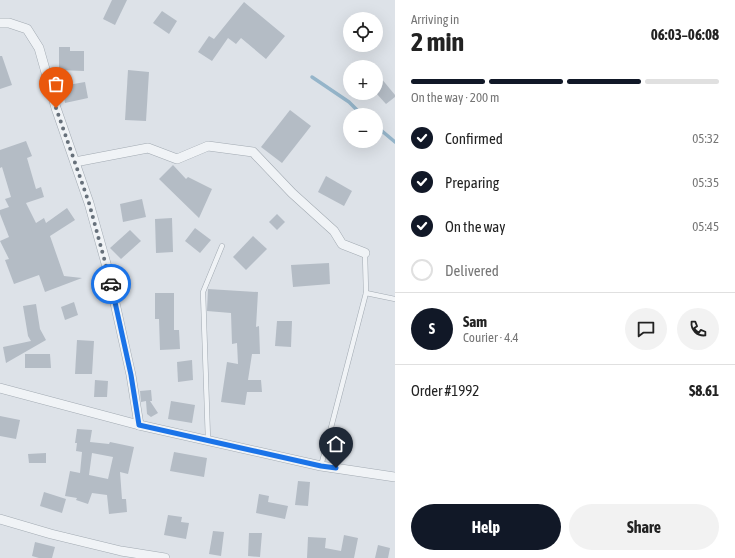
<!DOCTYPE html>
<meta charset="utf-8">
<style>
body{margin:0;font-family:"Asap Condensed",sans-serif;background:#f2f2f2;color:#222;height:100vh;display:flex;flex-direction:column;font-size:15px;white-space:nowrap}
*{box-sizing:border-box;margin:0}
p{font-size:13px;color:#767676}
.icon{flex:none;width:22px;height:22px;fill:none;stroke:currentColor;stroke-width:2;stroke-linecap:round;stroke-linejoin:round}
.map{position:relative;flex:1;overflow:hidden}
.side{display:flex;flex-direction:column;background:#fff;width:340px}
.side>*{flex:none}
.fabs{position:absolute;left:343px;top:12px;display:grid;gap:8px}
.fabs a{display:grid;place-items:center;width:40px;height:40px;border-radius:50%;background:#fff;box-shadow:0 4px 16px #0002;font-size:20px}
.pin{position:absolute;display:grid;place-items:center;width:34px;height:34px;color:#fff;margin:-41px -17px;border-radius:50% 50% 50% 0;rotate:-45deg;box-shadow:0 0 4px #0007}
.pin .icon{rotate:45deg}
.courier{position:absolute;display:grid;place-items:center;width:40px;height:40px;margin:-20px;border:3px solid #1a73e8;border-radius:50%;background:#fff;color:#222;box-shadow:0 1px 5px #0007}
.summary em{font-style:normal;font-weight:700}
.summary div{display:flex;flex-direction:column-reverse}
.summary{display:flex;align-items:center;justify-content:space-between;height:68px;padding:0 16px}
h1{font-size:26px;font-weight:700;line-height:30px}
.bar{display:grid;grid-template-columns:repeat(4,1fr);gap:6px 4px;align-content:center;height:48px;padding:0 16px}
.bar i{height:5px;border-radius:3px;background:#e0e0e0}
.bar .selected{background:#111827}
.bar p{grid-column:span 4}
.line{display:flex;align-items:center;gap:10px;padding:0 16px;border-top:1px solid #e0e0e0}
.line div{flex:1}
.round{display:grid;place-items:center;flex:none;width:42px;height:42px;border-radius:21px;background:#f2f2f2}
ol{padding:0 16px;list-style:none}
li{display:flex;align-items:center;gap:12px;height:44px}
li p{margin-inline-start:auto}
li .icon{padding:4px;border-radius:50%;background:#111827;color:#fff;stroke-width:4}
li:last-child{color:#767676}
li i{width:22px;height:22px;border:2px solid #e0e0e0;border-radius:50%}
.action{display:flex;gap:8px;margin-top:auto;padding:8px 16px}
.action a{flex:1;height:46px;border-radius:24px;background:#111827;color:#fff;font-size:16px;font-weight:700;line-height:46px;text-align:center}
.action a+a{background:#f2f2f2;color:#222}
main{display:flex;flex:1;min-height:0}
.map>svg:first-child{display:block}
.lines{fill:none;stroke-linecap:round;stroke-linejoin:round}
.stream{stroke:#95b5ca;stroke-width:3.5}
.building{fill:#b4bcc5;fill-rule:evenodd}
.lane-casing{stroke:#a2aab2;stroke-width:5.5}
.street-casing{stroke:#a2aab2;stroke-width:10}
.lane{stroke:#f0f3f6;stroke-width:4.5}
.street{stroke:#f0f3f6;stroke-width:9}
.done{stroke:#66707a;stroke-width:4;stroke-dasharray:0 7.2}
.route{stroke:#1a73e8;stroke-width:5}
</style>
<main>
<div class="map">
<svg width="395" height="558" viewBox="0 0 395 558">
<rect width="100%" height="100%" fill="#dde2e8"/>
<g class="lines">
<g class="stream">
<path d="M312 77 349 102 362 115"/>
<path d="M376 126 395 142"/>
</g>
</g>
<g class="building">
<path d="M112 0H127L115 25 103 19Z"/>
<path d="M244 2 285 36 266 59 241 38 236 44 228 38 212 61 198 52 209 36 214 39Z"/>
<path d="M162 11 177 21 169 34 153 23Z"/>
<path d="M59 47H70V51H84V71L59 70Z"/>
<path d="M0 56H2L12 85 0 89Z"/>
<path d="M128 70 149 72 146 121 125 120Z"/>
<path d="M376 72 395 95V97L386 104 376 93Z"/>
<path d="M85 82 88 98 65 103 62 86Z"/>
<path d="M290 110 311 126 282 163 261 147Z"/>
<path d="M26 141 32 156 27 158 36 189 41 187 44 197 26 203 36 223 44 218 46 223 67 208 75 220 50 236 64 276 82 278 45 292 39 275 14 284 5 260 9 259 0 241 9 237 0 214V210L9 207 5 199 11 197 2 167 0 168V150Z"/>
<path d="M173 165 186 179 188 177 212 189 199 218 159 179Z"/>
<path d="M326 176 352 191 344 206 318 192Z"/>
<path d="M142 199 146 217 123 222 120 204Z"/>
<path d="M277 214 285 222 277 230 269 222Z"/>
<path d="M172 218 173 252 156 253 155 219Z"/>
<path d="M195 228 211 240 200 253 185 241Z"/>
<path d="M130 230 141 241 121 259 110 248Z"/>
<path d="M253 236 267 249 246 270 233 257Z"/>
<path d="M329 263 330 284 293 287 291 265Z"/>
<path d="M208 289 258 292 256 327 259 326 260 354H252L248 380H261L262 392H247L245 405 221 402 227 362 238 364 237 343 232 344 231 313 207 311Z"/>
<path d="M155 293H174V330H179L180 349 160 350 159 319H155Z"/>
<path d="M74 302 78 315 65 320 61 307Z"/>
<path d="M36 304 40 329 46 340 6 363 3 347 31 341 28 336 23 306Z"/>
<path d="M277 321H292L291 347 275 346Z"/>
<path d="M77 340 94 341 92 374H75Z"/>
<path d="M25 354H50L51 368H25Z"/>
<path d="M192 360 193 380 178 382 177 362Z"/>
<path d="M95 380 108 381 107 397H94Z"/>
<path d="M151 390 152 401H150L158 413 151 417 147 414 146 401 141 402 140 391Z"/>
<path d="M171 401 195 405 192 423 168 419Z"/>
<path d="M0 416 20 420 16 439 0 436Z"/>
<path d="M77 429 92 430 90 442 109 444 110 442 134 447 128 474 120 472 122 499H126L127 512 109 514 107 495 92 493 88 504 76 500 77 498 65 496 70 471 80 473 82 452 76 451 77 443H75ZM92 453 113 457 108 479 89 475Z"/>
<path d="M174 452 207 458 204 477 170 471Z"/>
<path d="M46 453V463H29L28 454Z"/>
<path d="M298 481 310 482 308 506 295 505Z"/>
<path d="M44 492 66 499 62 513 40 506Z"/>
<path d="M259 494 269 496 268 502 288 506 285 519 256 513Z"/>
<path d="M168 515 182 517 181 522 189 523 186 539 164 535Z"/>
<path d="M213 531 224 532 221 556 209 554Z"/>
<path d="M249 533H262L260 557 248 556Z"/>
<path d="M344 535 358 538 354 558H307L308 537 326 538 325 548 341 551Z"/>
<path d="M35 542 55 547 52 558H39L32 556Z"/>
<path d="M378 545 390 548 388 558H375Z"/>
</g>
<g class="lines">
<defs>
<g id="lane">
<path d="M366 293 395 299"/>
<path d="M208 440 203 292 222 246"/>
<path d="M321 466 366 293 365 253"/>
</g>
<g id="street">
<path d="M0 23H9L27 29 39 48 56 108 89 203 107 267 131 375 139 425"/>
<path d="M75 162 148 148 177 159 208 146 253 152 292 193 334 231 342 244 365 253"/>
<path d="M0 388 139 425 321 466 395 477"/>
<path d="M0 519 51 534 121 551 165 558"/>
</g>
</defs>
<use href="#lane" class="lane-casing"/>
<use href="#street" class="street-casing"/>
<use href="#lane" class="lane"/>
<use href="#street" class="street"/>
</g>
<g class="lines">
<path class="done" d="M56 108 89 203 111 284"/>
<path class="route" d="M111 284 131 375 139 425 321 466 336 468"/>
</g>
</svg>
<div class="fabs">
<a><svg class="icon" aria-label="locate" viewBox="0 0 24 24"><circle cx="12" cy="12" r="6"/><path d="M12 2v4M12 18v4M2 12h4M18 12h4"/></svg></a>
<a>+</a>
<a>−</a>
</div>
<div class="pin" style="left:56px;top:108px;background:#ea580c"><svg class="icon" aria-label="bag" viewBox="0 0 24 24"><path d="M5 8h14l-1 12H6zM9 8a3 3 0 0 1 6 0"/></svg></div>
<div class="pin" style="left:336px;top:468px;background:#1f2937"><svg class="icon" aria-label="home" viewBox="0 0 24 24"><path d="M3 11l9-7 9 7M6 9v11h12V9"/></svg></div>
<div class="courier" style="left:111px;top:284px"><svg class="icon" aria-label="car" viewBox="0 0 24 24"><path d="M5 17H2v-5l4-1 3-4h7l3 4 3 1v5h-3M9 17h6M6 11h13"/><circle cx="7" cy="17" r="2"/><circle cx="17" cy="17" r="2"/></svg></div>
</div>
<section class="side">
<div class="summary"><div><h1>2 min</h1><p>Arriving in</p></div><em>06:03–06:08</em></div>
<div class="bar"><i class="selected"></i><i class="selected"></i><i class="selected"></i><i></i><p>On the way · 200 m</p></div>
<ol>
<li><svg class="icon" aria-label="check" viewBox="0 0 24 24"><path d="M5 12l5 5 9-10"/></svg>Confirmed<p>05:32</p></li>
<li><svg class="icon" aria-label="check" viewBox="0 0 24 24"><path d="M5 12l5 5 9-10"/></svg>Preparing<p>05:35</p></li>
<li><svg class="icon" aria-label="check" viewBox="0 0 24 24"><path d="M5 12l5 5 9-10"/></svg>On the way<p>05:45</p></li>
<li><i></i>Delivered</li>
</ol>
<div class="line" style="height:72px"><b class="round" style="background:#111827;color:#fff">S</b><div><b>Sam</b><p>Courier · 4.4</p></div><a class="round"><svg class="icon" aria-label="chat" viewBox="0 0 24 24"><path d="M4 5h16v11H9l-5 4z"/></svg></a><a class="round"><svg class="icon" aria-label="phone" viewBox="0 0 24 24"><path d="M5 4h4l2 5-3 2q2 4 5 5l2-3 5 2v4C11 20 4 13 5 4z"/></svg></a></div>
<div class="line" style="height:52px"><div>Order #1992</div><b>$8.61</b></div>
<div class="action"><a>Help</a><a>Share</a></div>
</section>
</main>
